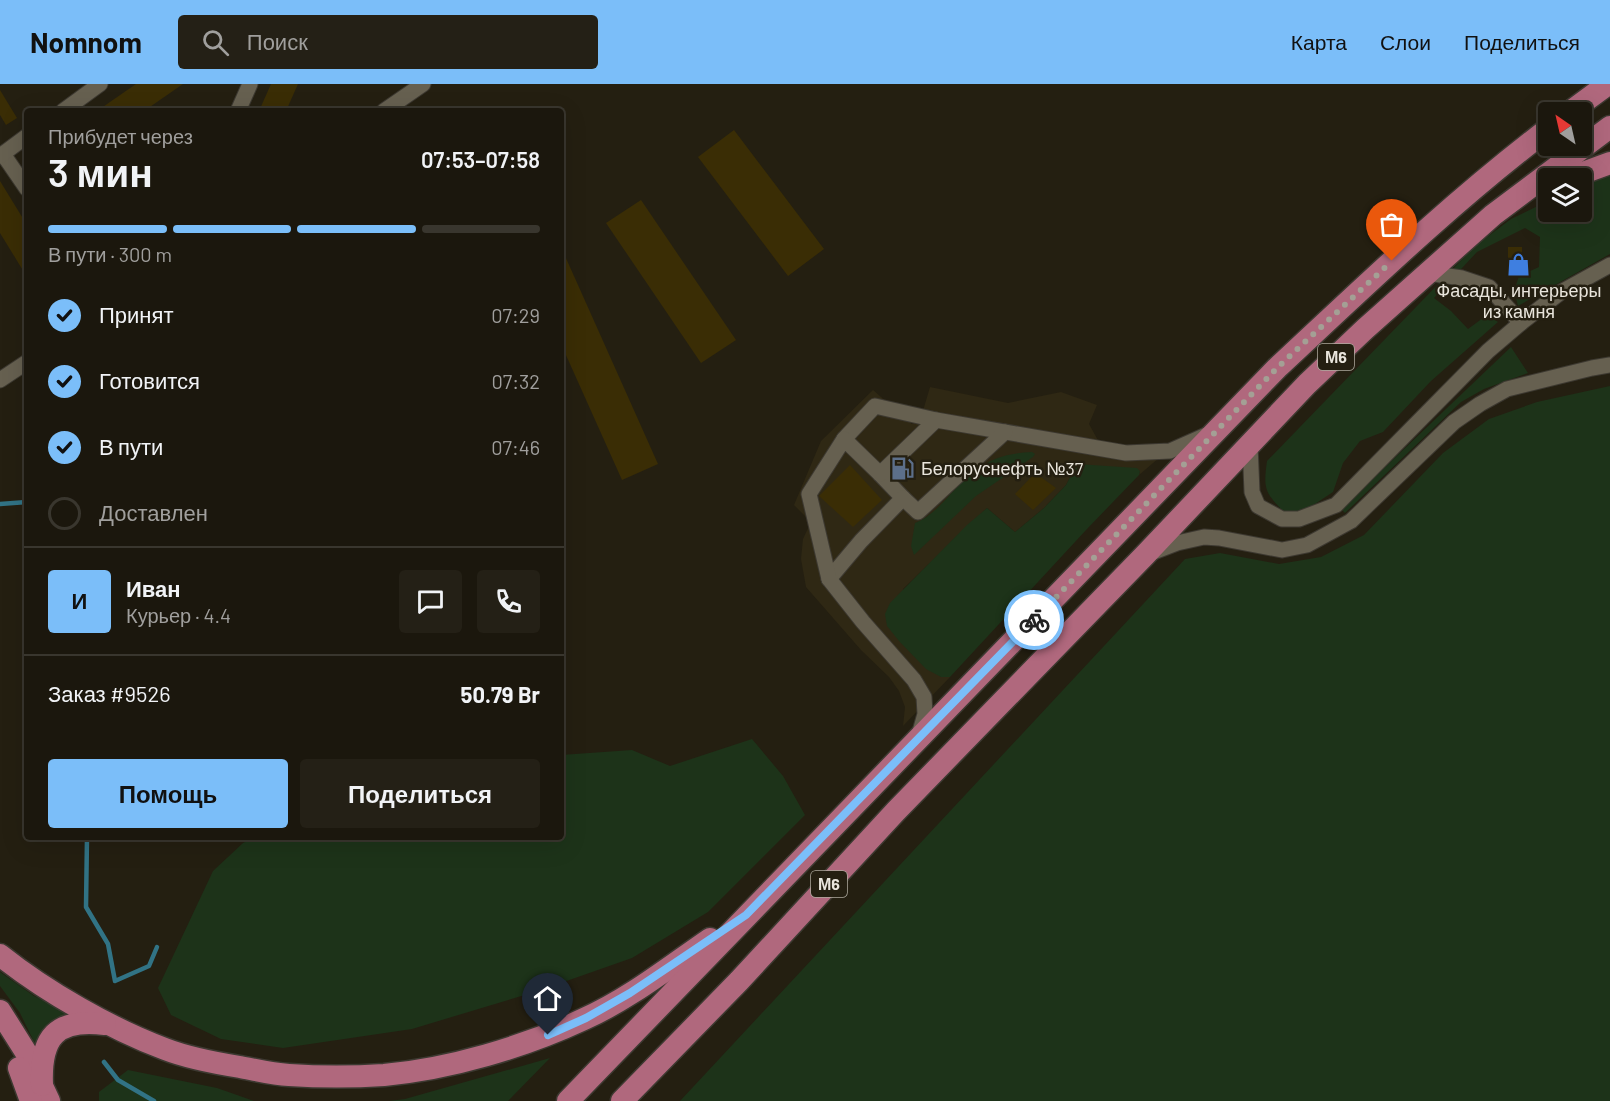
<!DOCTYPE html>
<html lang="ru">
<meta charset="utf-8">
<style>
body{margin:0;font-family:Barlow,sans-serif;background:#242016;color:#f1f3f6;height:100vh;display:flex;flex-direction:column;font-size:22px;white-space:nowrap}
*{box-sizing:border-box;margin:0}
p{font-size:20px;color:#a09f9d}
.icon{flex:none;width:33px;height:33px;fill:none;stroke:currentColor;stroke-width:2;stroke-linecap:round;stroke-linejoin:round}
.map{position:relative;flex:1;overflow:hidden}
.drawer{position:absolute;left:24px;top:24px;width:540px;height:732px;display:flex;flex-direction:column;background:#1b170d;border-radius:6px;box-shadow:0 6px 24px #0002,0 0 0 2px #39362e}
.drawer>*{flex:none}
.needle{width:39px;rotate:326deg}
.tools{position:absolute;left:1538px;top:18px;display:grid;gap:12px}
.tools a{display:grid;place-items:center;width:54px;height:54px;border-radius:6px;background:#1b170d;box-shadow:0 6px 24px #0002,0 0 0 2px #39362e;font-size:30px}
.pin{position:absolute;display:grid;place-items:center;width:51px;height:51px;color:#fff;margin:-62px -26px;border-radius:50% 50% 50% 0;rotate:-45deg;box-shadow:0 0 6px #0007}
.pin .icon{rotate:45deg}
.courier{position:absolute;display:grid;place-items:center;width:60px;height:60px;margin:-30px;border:4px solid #7bbef9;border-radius:50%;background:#fff;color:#222;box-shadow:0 2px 8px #0007}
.head em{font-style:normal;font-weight:600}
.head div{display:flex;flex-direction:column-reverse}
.head{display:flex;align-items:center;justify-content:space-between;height:102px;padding:0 24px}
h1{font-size:39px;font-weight:600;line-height:45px}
.bar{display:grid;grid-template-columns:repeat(4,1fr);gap:9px 6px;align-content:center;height:72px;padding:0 24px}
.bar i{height:8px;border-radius:4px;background:#39362e}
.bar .selected{background:#7bbef9}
.bar p{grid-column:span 4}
.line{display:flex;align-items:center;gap:15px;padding:0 24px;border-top:2px solid #39362e}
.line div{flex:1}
.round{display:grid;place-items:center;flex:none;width:63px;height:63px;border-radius:6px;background:#242016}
ol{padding:0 24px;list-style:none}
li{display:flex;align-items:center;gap:18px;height:66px}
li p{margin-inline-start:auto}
li .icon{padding:6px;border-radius:50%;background:#7bbef9;color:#111;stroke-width:4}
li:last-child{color:#a09f9d}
li i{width:33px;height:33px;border:3px solid #39362e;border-radius:50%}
.cta{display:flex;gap:12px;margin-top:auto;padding:12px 24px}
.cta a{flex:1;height:69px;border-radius:6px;background:#7bbef9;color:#111;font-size:24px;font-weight:600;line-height:69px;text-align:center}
.cta a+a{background:#242016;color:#f1f3f6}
header{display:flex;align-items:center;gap:36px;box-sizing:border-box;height:84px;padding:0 30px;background:#7bbef9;color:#111}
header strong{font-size:28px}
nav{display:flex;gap:33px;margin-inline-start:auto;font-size:21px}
.search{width:420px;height:54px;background:#242016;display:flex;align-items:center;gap:15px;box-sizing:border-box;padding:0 21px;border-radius:6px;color:#a09f9d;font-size:22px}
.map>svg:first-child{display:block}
.built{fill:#2f2814}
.green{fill:#1d3319}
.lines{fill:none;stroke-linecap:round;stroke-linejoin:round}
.stream{stroke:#317385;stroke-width:4.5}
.building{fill:#3a2d05}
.minor-casing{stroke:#3d3931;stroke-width:17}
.highway-casing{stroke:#3d3931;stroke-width:25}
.minor{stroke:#666050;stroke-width:15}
.highway{stroke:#b0687d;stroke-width:22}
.done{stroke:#a4a095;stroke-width:6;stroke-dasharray:0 10.8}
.route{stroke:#7bbef9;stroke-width:8}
.labels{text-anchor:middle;stroke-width:5;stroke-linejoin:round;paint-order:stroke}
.shield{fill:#241f11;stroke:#aeaa9f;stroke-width:1.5}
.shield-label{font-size:16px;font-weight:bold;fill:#e9e5dc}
.poi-label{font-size:18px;fill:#e9e5dc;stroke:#241f11}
</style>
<header>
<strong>Nomnom</strong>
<div class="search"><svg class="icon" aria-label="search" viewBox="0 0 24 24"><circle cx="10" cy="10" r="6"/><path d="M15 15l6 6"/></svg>Поиск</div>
<nav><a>Карта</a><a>Слои</a><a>Поделиться</a></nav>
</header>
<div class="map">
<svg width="1610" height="1017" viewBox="0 0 1610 1017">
<rect width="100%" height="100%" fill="#241f11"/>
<path class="built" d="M930 303 1008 319 1061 308 1097 321 1089 340 1100 360 1123 363 1173 362 1139 391 1140 387 1077 380 1066 401 1044 424 1015 448 987 424 903 505 941 593H950L903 642 905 623 899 607 889 593 861 566 806 503 801 475 803 455 811 438 794 421 821 357 873 306 912 340 920 337Z"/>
<g class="green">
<path d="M1610 91V170L1518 222 1514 207 1519 192 1539 183 1540 153 1525 144 1477 168 1434 214 1451 227 1468 245 1487 231 1498 238 1431 297 1383 348 1360 357 1343 379 1333 408 1309 424 1286 430C1265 409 1263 406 1267 377L1475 162 1511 135 1548 117V128H1581V102Z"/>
<path d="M1511 263 1528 289 1484 305 1461 318 1345 429 1341 425Z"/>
<path d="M1610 302V1017H680L1185 475 1220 469 1279 480 1321 473 1364 451 1443 369 1489 335 1537 318Z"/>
<path d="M1032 368 1035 370 1033 373 976 412 914 471 911 462 915 439C928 434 938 424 948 413 975 384 990 370 1032 368Z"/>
<path d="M1077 380 1137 384 1140 387 1139 391 1087 445 950 593H941L926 585 899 557 887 542 885 530 890 519 967 441 987 424 1015 448 1044 424 1066 401Z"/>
<path d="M752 655 783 692 805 731 708 828 632 874 538 907 412 945 283 964 221 955 171 931 158 904 213 787 243 759 256 753H561V671L632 666 670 682Z"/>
<path d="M0 888 34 912 71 929 37 964 20 929 0 902Z"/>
<path d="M550 974 508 1017H389L405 1015Z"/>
<path d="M128 986 217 1004 254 1017H99V1008Z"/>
</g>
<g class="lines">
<g class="stream">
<path d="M0 420 27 418"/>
<path d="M87 753 86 823 108 860 115 897 149 882 157 863"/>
<path d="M104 978 118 996 154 1017"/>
</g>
</g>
<g class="building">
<path d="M136 0H183L144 27H97Z"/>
<path d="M271 0H298L286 27H259Z"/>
<path d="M0 6 17 34 6 41 0 31Z"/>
<path d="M734 46 824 165 788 192 698 73Z"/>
<path d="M0 97 27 141V193L0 149Z"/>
<path d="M641 116 736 256 701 279 606 139Z"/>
<path d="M561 163 658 380 622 396 561 260Z"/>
<rect x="1508" y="163" width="14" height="19"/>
<path d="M850 381 882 416 853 443 819 412Z"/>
<path d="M1035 389 1056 404 1033 426 1015 410Z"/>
</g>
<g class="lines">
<defs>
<g id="minor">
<path d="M63 27 100 0"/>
<path d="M238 27 250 0"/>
<path d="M384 27 423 0"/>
<path d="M3 70 27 105"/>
<path d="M0 72 27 52"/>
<path d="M1427 189 1462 194 1489 203 1521 239"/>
<path d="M0 296 27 278"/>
<path d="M844 355 875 322 936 336 1126 369 1170 367 1206 351"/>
<path d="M1250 361 1252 408 1258 422 1282 435H1299L1336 421 1488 267 1522 238 1561 208 1610 181"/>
<path d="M880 390 903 414"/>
<path d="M1151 469 1177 459 1204 453 1219 454 1282 466 1307 461 1351 437 1454 338 1480 320 1507 305 1592 284 1610 281"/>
<path d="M829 495 861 457 903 414 918 428 1005 348"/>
<path d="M919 651 925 630 924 613 914 596 863 538 829 495 809 410 844 355 880 390 936 336"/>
</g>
<g id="highway">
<path d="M1570 28 1608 0"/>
<path d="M1569 94 1610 79"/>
<path d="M0 871C45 907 111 945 165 965 188 974 215 979 240 983 256 986 272 990 289 991 320 993 353 993 384 991 450 985 524 963 584 935 629 915 669 883 710 855"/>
<path d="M0 927 27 970 49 1017"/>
<path d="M19 984 31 1017"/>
<path d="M42 1001C40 953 56 934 105 940"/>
<path d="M568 1017 1277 284C1365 202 1452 118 1548 45"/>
<path d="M622 1017 739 897 896 727 1145 471 1307 300 1365 245 1493 131 1610 43"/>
</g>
</defs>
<use href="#minor" class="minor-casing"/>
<use href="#highway" class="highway-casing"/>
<use href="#minor" class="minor"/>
<use href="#highway" class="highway"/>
</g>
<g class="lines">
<path class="done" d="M1034 536 1277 284 1392 177"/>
<path class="route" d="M548 951 586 934 630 909 746 831 1034 536"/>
</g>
<defs>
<symbol id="shop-bare" viewBox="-9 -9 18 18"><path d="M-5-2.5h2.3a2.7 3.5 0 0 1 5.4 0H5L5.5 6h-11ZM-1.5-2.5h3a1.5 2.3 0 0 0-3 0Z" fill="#3f7fe0" stroke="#241f11" stroke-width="2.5" paint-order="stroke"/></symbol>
<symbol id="fuel-bare" viewBox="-9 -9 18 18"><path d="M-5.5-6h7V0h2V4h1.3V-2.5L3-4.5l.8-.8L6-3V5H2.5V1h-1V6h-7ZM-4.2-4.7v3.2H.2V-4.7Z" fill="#5c6f8a" stroke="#241f11" stroke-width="2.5" paint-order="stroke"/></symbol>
</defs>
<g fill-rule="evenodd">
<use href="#shop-bare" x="1502" y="164" width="33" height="33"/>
<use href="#fuel-bare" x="886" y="368" width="33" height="33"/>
</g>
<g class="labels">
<g class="shield">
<rect x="1318" y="260" width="36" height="26" rx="4.5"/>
<rect x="811" y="787" width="36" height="26" rx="4.5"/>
</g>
<g class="shield-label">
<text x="1336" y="279">М6</text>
<text x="829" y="806">М6</text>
</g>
<g class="poi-label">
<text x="1519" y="213">Фасады, интерьеры<tspan x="1519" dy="21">из камня</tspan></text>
<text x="921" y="391" text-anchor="start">Белоруснефть №37</text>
</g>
</g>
</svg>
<div class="tools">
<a><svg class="needle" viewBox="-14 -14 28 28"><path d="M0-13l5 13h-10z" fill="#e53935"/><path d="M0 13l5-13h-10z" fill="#a09f9d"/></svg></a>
<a><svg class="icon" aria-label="layers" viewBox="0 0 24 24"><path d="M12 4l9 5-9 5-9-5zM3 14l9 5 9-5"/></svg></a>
</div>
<div class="pin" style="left:1392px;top:177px;background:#ea580c"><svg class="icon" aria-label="bag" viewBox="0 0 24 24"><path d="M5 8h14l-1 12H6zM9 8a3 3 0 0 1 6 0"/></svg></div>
<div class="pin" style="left:548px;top:951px;background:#1f2937"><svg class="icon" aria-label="home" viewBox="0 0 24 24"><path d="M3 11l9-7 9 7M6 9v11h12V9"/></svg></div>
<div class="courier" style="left:1034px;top:536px"><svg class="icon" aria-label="bike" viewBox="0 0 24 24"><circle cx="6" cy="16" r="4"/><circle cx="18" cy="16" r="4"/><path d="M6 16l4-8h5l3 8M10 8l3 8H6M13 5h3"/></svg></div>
<section class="drawer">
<div class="head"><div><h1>3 мин</h1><p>Прибудет через</p></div><em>07:53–07:58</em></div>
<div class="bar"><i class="selected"></i><i class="selected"></i><i class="selected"></i><i></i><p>В пути · 300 m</p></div>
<ol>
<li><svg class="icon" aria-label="check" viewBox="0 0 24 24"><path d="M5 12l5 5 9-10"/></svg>Принят<p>07:29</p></li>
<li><svg class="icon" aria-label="check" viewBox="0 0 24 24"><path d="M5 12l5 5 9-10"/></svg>Готовится<p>07:32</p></li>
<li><svg class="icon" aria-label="check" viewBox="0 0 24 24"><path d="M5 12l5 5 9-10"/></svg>В пути<p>07:46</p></li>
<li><i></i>Доставлен</li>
</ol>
<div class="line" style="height:108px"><b class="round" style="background:#7bbef9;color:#111">И</b><div><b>Иван</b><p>Курьер · 4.4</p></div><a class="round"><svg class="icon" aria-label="chat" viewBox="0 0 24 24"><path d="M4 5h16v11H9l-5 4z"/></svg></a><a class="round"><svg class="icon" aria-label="phone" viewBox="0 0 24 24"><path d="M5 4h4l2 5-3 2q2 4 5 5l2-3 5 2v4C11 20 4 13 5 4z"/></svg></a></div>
<div class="line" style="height:78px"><div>Заказ #9526</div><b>50.79 Br</b></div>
<div class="cta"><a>Помощь</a><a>Поделиться</a></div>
</section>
</div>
